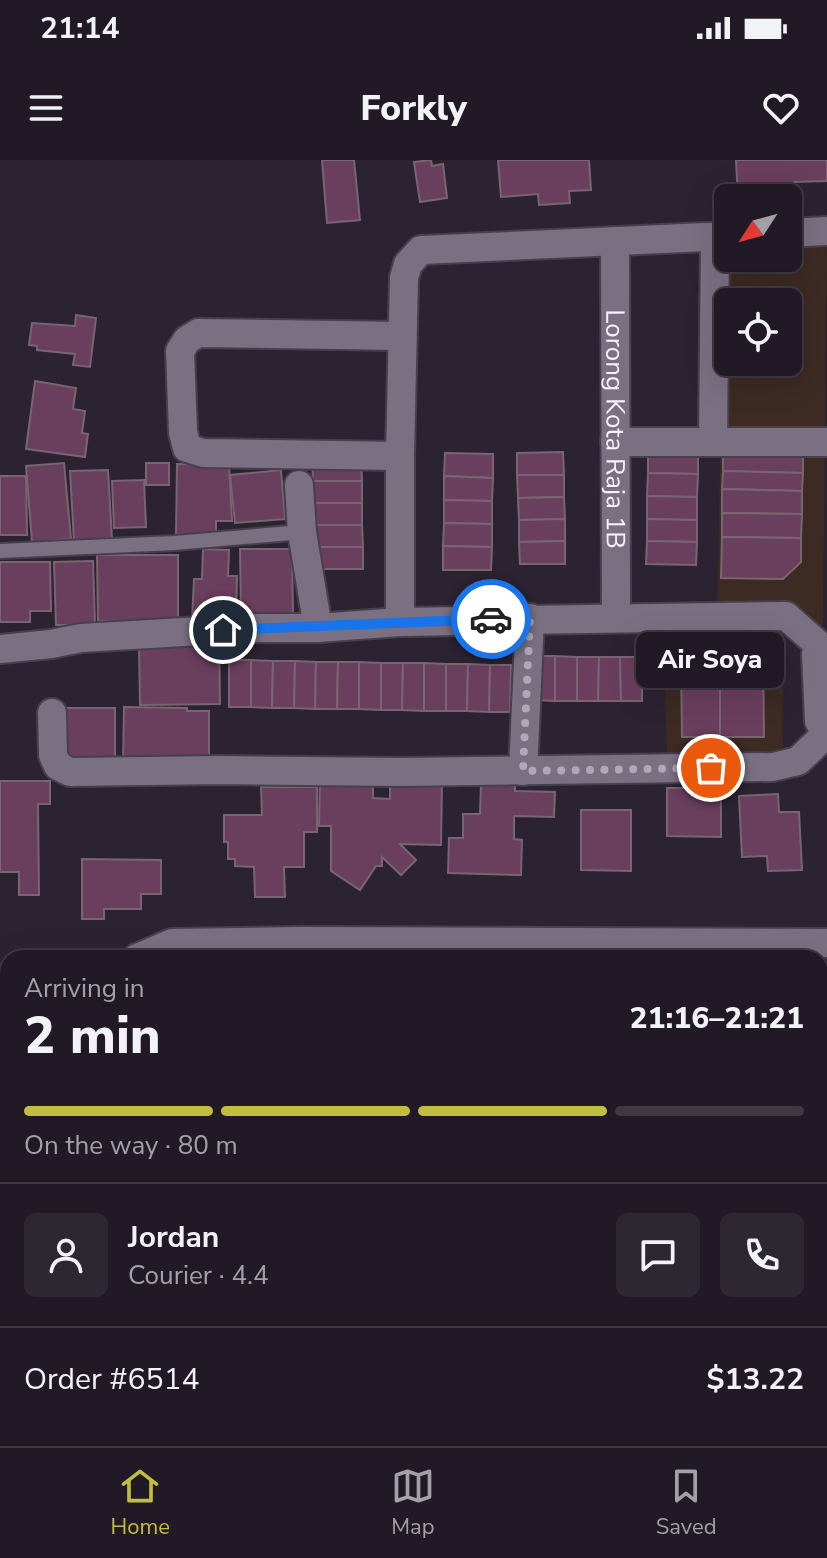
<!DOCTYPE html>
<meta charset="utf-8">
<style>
body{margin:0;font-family:"Nunito Sans",sans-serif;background:#2d2732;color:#f1f3f6;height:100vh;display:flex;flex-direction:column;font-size:30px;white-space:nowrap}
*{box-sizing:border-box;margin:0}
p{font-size:26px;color:#a2a1a7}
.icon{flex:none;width:44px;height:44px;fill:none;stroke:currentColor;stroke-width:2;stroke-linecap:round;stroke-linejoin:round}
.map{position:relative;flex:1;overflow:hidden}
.details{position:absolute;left:0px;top:790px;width:828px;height:496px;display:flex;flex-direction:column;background:#211a26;border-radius:24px 24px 0 0;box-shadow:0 8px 32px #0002,0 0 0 2px #3e3843}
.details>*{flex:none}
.needle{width:52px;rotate:234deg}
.fabs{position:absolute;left:714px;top:24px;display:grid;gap:16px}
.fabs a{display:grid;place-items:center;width:88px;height:88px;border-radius:12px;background:#211a26;box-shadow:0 8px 32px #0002,0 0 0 2px #3e3843;font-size:40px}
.pin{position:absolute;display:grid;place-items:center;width:68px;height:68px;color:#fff;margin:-34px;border:4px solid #fff;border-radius:50%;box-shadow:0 2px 8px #0007}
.courier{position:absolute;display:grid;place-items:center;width:80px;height:80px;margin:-40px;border:6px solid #1a73e8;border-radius:50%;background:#fff;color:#222;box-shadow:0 2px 10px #0007}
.bubble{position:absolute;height:56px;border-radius:12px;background:#211a26;box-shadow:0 8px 32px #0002,0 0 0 2px #3e3843;font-size:26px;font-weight:800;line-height:56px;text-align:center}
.overview em{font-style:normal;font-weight:800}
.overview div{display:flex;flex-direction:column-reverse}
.overview{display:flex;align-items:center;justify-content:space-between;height:136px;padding:0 24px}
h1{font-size:52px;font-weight:800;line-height:60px}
.bar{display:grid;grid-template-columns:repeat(4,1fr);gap:12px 8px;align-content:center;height:96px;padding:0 24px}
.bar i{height:10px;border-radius:6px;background:#3e3843}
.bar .on{background:#c1bd40}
.bar p{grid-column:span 4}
.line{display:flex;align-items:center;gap:20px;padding:0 24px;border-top:2px solid #3e3843}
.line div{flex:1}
.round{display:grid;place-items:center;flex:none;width:84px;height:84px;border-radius:12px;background:#2d2732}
.status{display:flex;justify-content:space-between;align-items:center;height:56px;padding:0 40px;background:#211a26;direction:ltr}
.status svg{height:22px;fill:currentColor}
header{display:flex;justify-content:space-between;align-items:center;height:104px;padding:0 24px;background:#211a26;font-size:36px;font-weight:800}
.tab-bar{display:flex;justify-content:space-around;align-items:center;height:112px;border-top:2px solid #3e3843;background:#211a26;font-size:22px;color:#a2a1a7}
.tab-bar a{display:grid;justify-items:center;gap:4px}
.tab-bar .on{color:#c1bd40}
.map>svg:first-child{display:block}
.commercial{fill:#3c2a23;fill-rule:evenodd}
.education{fill:#392934}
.green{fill:#45573b}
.building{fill:#6a3e5d;stroke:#786571;stroke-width:2}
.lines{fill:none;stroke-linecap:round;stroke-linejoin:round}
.service-casing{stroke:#463f4c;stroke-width:18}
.minor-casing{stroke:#463f4c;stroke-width:32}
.service{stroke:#7a7082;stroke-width:14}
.minor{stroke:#7a7082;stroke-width:28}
.done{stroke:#b0a9b5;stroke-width:8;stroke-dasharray:0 14.4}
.route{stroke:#1a73e8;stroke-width:10}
.labels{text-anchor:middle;stroke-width:6;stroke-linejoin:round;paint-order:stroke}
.street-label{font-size:26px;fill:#f7f1fb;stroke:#120f15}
</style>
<div class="status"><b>21:14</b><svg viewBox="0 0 49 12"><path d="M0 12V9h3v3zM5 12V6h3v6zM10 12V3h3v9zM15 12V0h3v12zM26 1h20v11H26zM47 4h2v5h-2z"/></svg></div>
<header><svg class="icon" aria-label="menu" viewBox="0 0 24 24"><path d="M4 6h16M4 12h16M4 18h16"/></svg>Forkly<svg class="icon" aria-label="heart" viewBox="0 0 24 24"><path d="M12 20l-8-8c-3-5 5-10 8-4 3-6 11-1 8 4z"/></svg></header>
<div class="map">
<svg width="827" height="1286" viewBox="0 0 827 1286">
<rect width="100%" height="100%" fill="#2c2332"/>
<path class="commercial" d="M827 81 823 465H782L783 598 667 600 663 467 717 465 724 85 728 98H788V83ZM728 142H788V202H728Z"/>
<path class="education" d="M820 823H827V1286H0V1041H8V1278H820Z"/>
<path class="green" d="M0 1064H8V1278H23L24 1286H0Z"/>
<g class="building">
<path d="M322 0H354L360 60 327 63Z"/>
<path d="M431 0 432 6 443 4 447 38 420 42 414 2Z"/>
<path d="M498 0H589L591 30 569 31 570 43 539 45 538 34 501 37Z"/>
<path d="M736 0H827V21L794 22 795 41 788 42V38H738Z"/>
<path d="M76 155 96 158 90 207 73 205 75 194 37 190V186L29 185 32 163 75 166Z"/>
<path d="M35 221 76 228 73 249 85 251 82 273 88 274 85 297 26 289Z"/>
<path d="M723 288 803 289V313L723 311Z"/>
<path d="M648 290 698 291V314L648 313Z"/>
<path d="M563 292 564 315H517V293Z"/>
<path d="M445 293 493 294V318L444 316Z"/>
<path d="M312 299H361L362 321H313Z"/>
<path d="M64 303 71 379 32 382 26 306Z"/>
<rect x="146" y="303" width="23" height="22"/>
<path d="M177 304 229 305 232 361H216V375L176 374Z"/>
<path d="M108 310 112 379 74 381 70 311Z"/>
<path d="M281 310 285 359 235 363 230 315Z"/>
<path d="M723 311 803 313 802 331 722 329Z"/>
<path d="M648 313 698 314 697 337 647 336Z"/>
<path d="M517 315H564V337L518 338Z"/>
<path d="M0 316H26L27 375H0Z"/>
<path d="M444 316 493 318 492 341 444 340Z"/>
<path d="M144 320 146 367 114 368 112 321Z"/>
<rect x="313" y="321" width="49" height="22"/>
<path d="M722 329 802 331V354L722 353Z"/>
<path d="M647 336 697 337V360L647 359Z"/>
<path d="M564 337 565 359 519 360 518 338Z"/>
<path d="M444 340 492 341V364L444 363Z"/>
<rect x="313" y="343" width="49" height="22"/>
<path d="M722 353 802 354 801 378 722 377Z"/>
<path d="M565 359V381L519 382V360Z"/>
<path d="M647 359 697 360V382L647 381Z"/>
<path d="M444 363 492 364V387L443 386Z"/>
<path d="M313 365H362L363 387H314Z"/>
<path d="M722 377 801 378V402L783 419 721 418Z"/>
<path d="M565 381V404H520L519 382Z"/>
<path d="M647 381 697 382 696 405 646 404Z"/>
<path d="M443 386 492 387 491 410H443Z"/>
<rect x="314" y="387" width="49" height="22"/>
<path d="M203 389 229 390 228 416H237L236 462 192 461 194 419H202Z"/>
<path d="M240 389H292L293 456 241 457Z"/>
<path d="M97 395H178V460L98 461Z"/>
<path d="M93 401 95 465H56L54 402Z"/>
<path d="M0 402H50L51 451H30V462H0Z"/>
<path d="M219 476 220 544 140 545 139 487Z"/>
<path d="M736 490H763L764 577H720V512L736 511Z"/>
<path d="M534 496H555V541L534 540Z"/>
<path d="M555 496 577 497V541H555Z"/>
<path d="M577 497H599L598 541H577Z"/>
<path d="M599 497H620L621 541H598Z"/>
<path d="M620 497H642V541H621Z"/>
<rect x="229" y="500" width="22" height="47"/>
<path d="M251 500 273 501 272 548 251 547Z"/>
<path d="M273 501H295L294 548H272Z"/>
<path d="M295 501 316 502 315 549 294 548Z"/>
<path d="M316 502H338L337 549H315Z"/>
<path d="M338 502H359V549H337Z"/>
<path d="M359 502 381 503V550L359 549Z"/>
<path d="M381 503H403L402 550H381Z"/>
<path d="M403 503H424V551L402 550Z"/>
<path d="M424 503 446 504V551H424Z"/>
<path d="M681 503H720V577H682Z"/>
<path d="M446 504H468L467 551H446Z"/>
<path d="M468 504 490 505 489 552 467 551Z"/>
<path d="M490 505H511L510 552H489Z"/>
<path d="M124 547 187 548V551H209V601L123 605Z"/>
<path d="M62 548H115V606L61 605Z"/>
<path d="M390 620 442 621 441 685 400 684 416 700 401 715 382 697V706H376L360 730 331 711V666H319L320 623 373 624V638L390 639Z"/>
<path d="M0 621H50V644H38L39 735H19V712H0Z"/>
<path d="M481 624 515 625V631L555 632 554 657 514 656V679L522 680 521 715 448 713 449 678H463V654H480Z"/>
<path d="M261 627H317V672H304V707H284L285 737H255L254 707 235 706V699H228V682H224V655H262Z"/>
<path d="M667 628H721V677L667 676Z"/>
<path d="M778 634 779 652H799L802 710 768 711 767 696 742 697 739 636Z"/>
<path d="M581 650H631V711L581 710Z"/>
<path d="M82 699 161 700V734H141V749H104V759H82Z"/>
<path d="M56 1278H192V1282L146 1286H57Z"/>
</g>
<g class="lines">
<defs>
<g id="service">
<path d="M0 391 174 383 302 372"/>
<path d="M820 988 827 987"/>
<path d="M787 1278 788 1286"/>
</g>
<g id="minor">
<path d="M788 73 827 71"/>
<path id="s1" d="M615 81 616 458"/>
<path d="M615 282H827"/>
<path d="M713 282 715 77"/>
<path d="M400 296 203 293 187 288 183 272 180 191 187 180 198 173 402 176"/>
<path d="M299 325 302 372 318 468"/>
<path d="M400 462V296L404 118 408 104 421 90 728 76"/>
<path d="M819 485 816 494 819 561 827 576"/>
<path d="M0 489 51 484 81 478 252 468H318L400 462 786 456 819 485"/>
<path d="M52 553 53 595 58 606 70 612 219 610 402 612 773 607 798 601 825 575"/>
<path d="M523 611 530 458"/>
<path d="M137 798 172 783 302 781 827 783"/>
<path d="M0 819 8 818"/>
</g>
</defs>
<use href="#service" class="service-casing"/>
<use href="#minor" class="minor-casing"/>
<use href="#service" class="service"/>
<use href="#minor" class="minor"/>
</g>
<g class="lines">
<path class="done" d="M491 459 530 458 523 611 711 608"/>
<path class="route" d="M223 470 491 459"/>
</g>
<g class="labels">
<g class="street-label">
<text dy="9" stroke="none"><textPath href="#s1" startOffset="188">Lorong Kota Raja 1B</textPath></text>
</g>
</g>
</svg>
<div class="fabs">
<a><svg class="needle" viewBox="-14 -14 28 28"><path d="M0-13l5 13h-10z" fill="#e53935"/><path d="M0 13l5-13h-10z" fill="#a2a1a7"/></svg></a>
<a><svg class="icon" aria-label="locate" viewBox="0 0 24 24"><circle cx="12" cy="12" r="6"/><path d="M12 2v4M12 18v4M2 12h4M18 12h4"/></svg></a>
</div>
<div class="pin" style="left:711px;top:608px;background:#ea580c"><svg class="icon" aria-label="bag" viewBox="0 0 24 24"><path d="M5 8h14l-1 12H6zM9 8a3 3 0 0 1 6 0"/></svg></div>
<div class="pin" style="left:223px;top:470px;background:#1f2937"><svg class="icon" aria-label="home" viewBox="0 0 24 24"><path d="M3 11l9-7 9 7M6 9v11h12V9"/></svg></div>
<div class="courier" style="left:491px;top:459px"><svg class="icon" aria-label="car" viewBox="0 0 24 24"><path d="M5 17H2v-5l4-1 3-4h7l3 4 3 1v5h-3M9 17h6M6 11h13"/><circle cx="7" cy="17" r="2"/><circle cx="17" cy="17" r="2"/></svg></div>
<div class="bubble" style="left:636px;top:472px;width:148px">Air Soya</div>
<section class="details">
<div class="overview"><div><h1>2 min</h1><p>Arriving in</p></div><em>21:16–21:21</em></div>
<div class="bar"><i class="on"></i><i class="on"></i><i class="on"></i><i></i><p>On the way · 80 m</p></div>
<div class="line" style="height:144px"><a class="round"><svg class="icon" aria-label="person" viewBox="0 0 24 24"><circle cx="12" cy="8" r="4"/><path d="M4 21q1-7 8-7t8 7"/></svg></a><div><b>Jordan</b><p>Courier · 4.4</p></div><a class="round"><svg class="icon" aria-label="chat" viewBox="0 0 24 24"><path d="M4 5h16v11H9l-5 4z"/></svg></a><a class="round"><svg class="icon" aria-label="phone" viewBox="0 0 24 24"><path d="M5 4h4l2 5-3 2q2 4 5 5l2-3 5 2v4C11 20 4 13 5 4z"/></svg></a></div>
<div class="line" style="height:104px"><div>Order #6514</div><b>$13.22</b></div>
</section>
</div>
<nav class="tab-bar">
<a class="on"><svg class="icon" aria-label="home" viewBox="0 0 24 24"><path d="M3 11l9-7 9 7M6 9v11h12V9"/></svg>Home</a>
<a><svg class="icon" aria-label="map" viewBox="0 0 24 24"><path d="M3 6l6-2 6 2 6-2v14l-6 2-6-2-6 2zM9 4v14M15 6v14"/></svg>Map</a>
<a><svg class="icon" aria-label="saved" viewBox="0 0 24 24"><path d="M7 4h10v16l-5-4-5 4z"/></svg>Saved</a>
</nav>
